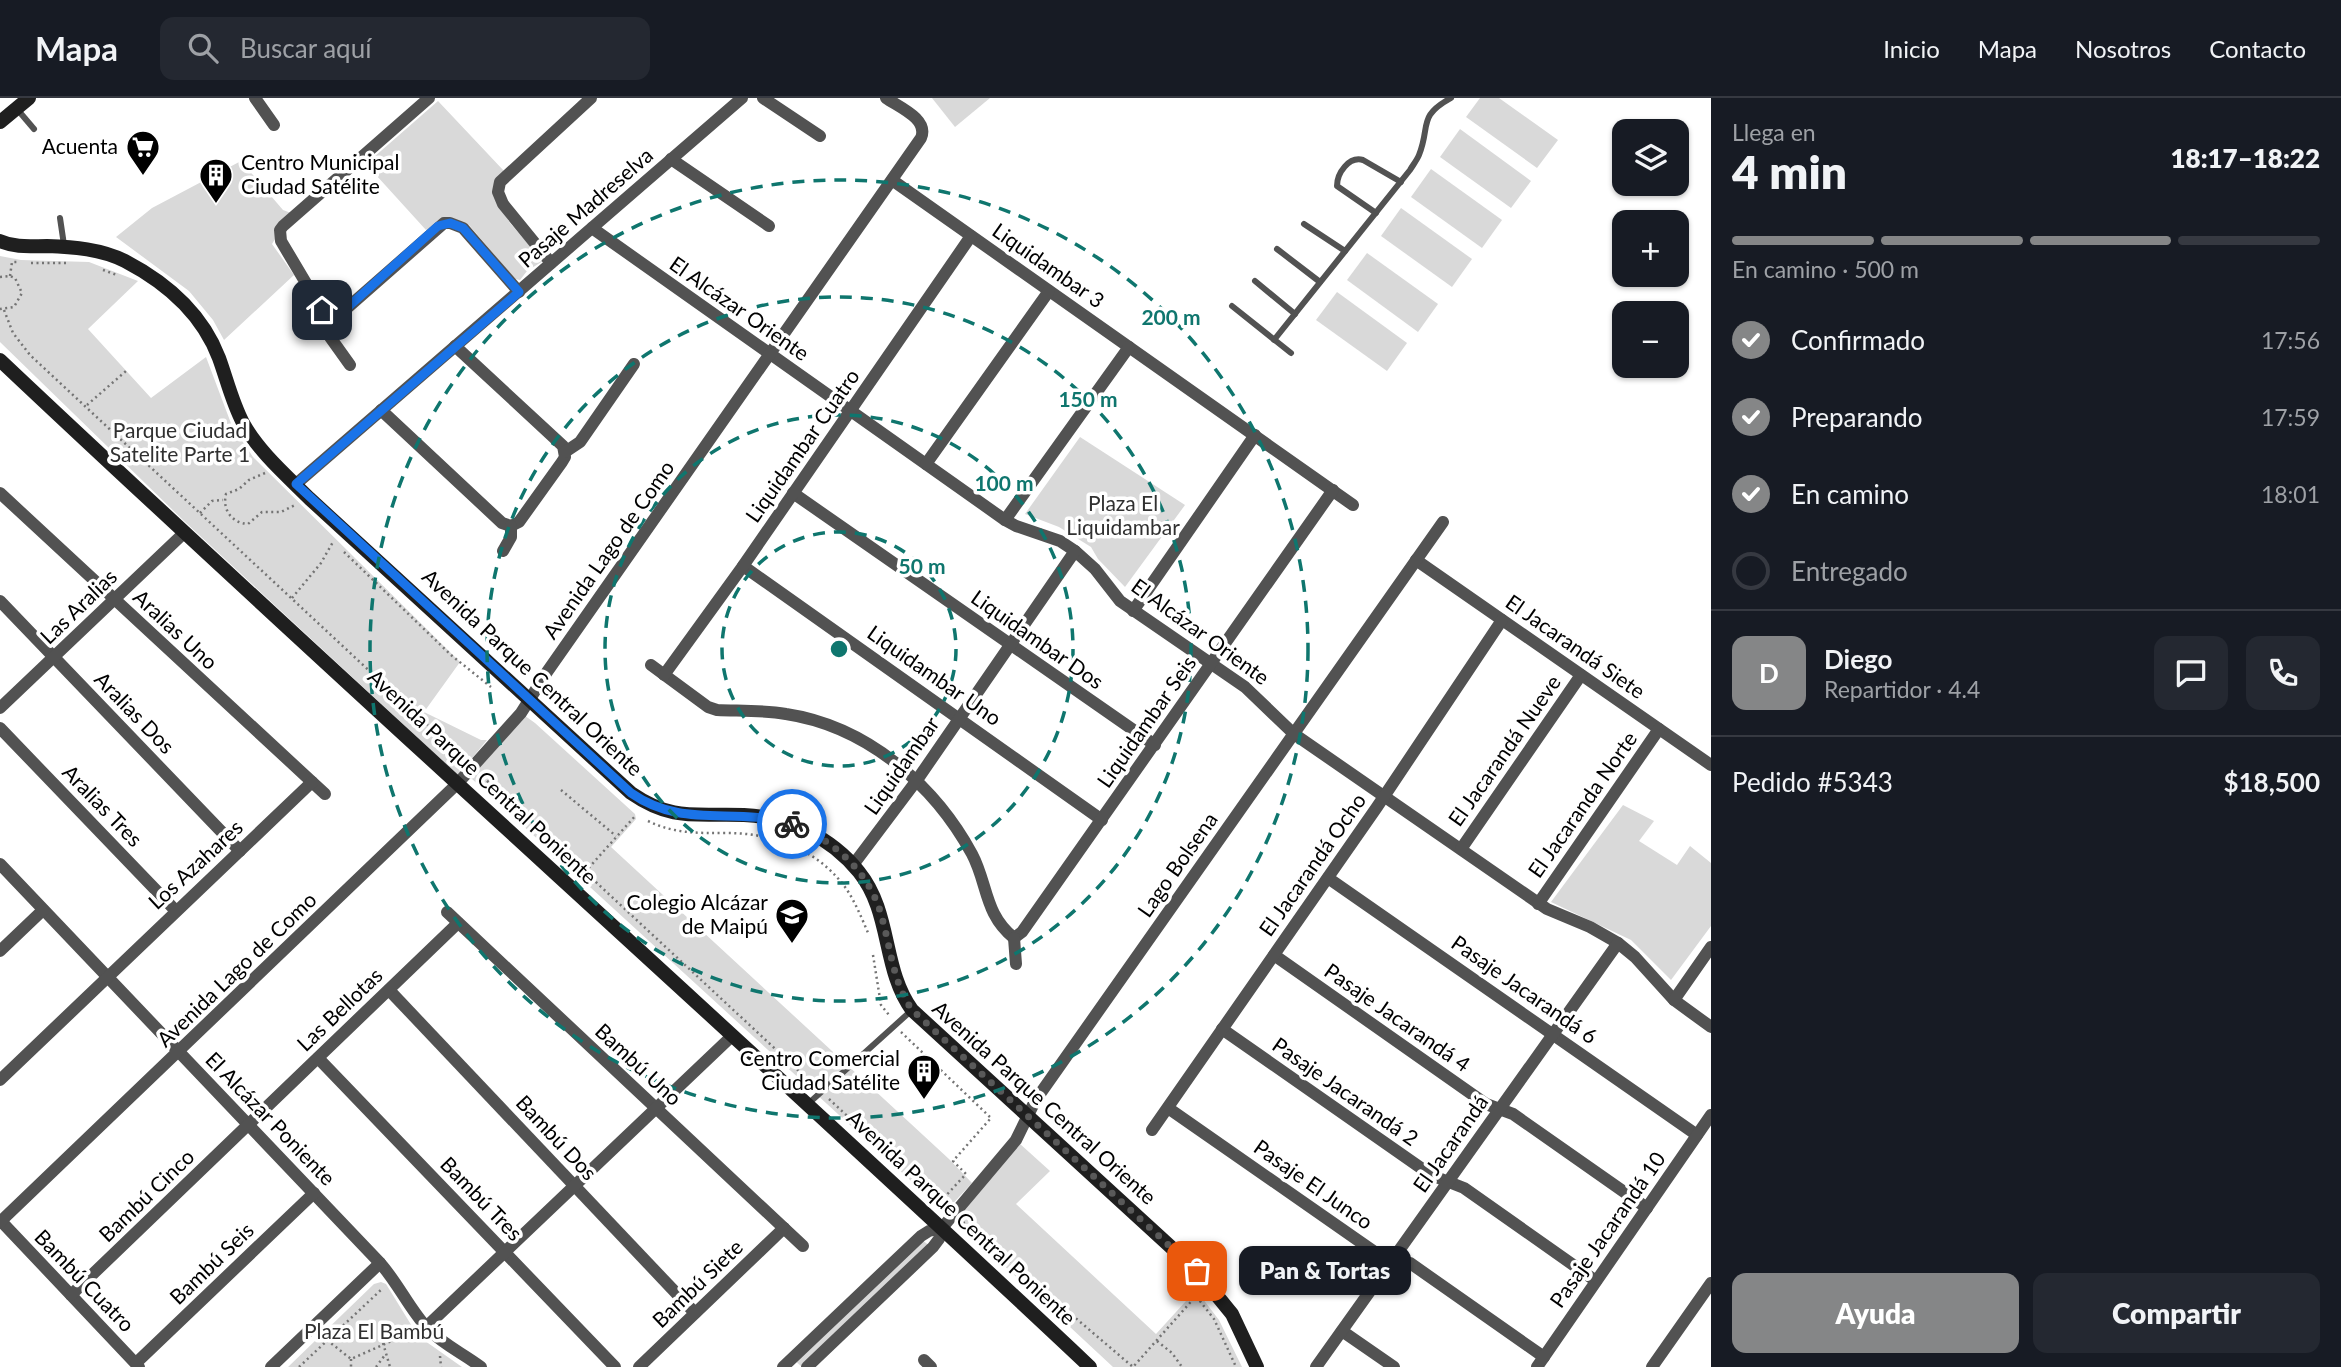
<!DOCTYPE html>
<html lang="es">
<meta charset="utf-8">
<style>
body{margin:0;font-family:Lato,sans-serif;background:#242831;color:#f1f3f6;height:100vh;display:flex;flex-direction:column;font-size:26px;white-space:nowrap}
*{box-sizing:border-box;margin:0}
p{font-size:23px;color:#9ea1a6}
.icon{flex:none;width:38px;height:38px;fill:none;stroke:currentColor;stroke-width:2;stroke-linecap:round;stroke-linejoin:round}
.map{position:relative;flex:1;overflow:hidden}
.drawer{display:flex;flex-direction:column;background:#171b24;width:630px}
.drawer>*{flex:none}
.fabs{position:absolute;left:1612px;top:21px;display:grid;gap:14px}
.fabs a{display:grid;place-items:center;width:77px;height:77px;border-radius:14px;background:#171b24;box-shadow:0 2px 5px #0004;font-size:35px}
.pin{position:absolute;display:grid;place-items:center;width:60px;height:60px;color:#fff;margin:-30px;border-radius:14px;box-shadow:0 4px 10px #0006}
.courier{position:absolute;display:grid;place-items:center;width:70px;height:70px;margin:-35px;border:5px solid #1a73e8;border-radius:50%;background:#fff;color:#222;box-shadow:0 2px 9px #0007}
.bubble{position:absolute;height:49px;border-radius:14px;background:#171b24;box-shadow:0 2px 5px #0004;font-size:23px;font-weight:800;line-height:49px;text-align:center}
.overview em{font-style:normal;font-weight:800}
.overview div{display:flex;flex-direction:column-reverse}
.overview{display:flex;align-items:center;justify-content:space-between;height:119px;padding:0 21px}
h1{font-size:46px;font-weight:800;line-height:52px}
.bar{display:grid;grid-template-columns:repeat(4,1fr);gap:10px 7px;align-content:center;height:84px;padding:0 21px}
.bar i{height:9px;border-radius:5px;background:#363941}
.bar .current{background:#858687}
.bar p{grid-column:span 4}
.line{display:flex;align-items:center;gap:18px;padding:0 21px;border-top:2px solid #363941}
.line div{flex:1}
.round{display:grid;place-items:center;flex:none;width:74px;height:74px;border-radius:14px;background:#242831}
ol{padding:0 21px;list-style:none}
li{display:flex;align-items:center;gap:21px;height:77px}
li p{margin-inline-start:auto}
li .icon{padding:7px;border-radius:50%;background:#858687;color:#fff;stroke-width:4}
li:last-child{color:#9ea1a6}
li i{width:38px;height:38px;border:4px solid #363941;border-radius:50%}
.cta{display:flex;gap:14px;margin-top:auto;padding:14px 21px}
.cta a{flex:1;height:80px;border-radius:14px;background:#858687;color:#fff;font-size:28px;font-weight:800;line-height:80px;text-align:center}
.cta a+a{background:#242831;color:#f1f3f6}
header{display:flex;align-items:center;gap:42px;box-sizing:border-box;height:98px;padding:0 35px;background:#171b24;border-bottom:2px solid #363941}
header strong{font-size:33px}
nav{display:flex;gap:38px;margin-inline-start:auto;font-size:24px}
.search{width:490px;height:63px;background:#242831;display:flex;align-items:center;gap:18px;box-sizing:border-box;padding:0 24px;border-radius:14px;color:#9ea1a6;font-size:26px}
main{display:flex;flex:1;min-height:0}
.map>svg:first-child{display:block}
.green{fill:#d9d9d9}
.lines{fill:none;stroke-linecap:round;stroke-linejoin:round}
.path{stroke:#747474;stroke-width:2.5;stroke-dasharray:2 3.5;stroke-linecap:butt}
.lane{stroke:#525252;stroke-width:6}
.street{stroke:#525252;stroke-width:12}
.secondary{stroke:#1f1f1f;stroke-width:14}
.done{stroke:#595959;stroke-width:7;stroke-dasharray:0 12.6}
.route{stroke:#1a73e8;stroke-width:9}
.ring{fill:none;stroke:#0f766e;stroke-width:3.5;stroke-dasharray:12 9}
.labels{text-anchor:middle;stroke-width:7;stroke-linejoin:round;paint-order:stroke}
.poi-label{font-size:21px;fill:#000;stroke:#fff;text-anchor:end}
.street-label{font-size:21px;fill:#000;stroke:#fff}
.park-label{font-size:21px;fill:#303030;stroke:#fff}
.centre{fill:#0f766e;stroke:#fff;stroke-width:3.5}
.ring-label{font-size:21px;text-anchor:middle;font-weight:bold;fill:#0f766e;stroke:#fff;stroke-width:7;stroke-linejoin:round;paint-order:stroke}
</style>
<header>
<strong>Mapa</strong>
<div class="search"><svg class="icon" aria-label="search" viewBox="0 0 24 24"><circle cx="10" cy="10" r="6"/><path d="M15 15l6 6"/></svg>Buscar aquí</div>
<nav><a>Inicio</a><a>Mapa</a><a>Nosotros</a><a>Contacto</a></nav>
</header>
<main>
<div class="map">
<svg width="1711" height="1269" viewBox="0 0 1711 1269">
<rect width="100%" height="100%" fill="#fff"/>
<g class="green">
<path d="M932 0H990L955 29Z"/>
<path d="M1480 0H1499L1558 42 1537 70 1466 19Z"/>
<path d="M438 3 504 73 495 99 510 125 543 163 527 173 520 182 515 181 469 127 447 121 426 132 366 66Z"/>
<path d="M1460 31 1531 83 1511 110 1440 59Z"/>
<path d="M241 63 283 112 291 115 272 146 294 177 224 242 213 222 189 193 116 139 152 110Z"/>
<path d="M1431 71 1502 122 1482 150 1411 99Z"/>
<path d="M1401 110 1472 161 1452 189 1381 138Z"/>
<path d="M1367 155 1438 206 1418 234 1347 182Z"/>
<path d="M0 158 21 162 89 164 138 183 88 231 151 300 206 259 232 328 253 359 460 564 424 614 481 642H487L458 677 184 423 0 244Z"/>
<path d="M1337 194 1407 245 1387 273 1316 222Z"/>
<path d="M1080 339 1185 407 1125 489 1098 461 1091 449 1059 429 1025 416Z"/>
<path d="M521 615 535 625 635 716 636 721 611 749 949 1061 972 1085 945 1114 471 680Z"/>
<path d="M1623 707 1654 723 1639 743 1677 767 1690 748 1711 765V828L1671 882 1631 842 1551 804Z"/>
<path d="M1019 1045 1050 1073 1016 1106 1156 1236 1196 1192 1219 1222 1242 1269H1113L955 1122Z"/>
<path d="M921 1141 931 1149 802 1269 793 1261Z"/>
<path d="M381 1184 386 1186 418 1238 462 1269H288L374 1186Z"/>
</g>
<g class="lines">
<g class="path">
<path d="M31 165H66"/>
<path d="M103 172 117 177"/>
<path d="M10 178 12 164H17"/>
<path d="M0 179 10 178 15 180 22 195 14 209 0 211"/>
<path d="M4 212 13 235 30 257 463 660"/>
<path d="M87 307 126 273"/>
<path d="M265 375 249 382 239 391 226 396C222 412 232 425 248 426L262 414H281L295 407"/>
<path d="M200 415 212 403 223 402"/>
<path d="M344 454 451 557 491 589"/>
<path d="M292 500 321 465 333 444"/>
<path d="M483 679 814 987"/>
<path d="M561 692 616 738"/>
<path d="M648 723C675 736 698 735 727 735 772 735 817 751 845 789 855 803 862 821 869 837"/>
<path d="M585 774 636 717"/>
<path d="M873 857 881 907 889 917"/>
<path d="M901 934 991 1020 953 1063 966 1076 941 1103"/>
<path d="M829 1001 944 1108"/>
<path d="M963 1124 1133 1269 1196 1198 1214 1221 1236 1269"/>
<path d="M327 1242 351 1261 396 1241 416 1240"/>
<path d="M1157 1243 1172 1255 1182 1269"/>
<path d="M383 1245 390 1269"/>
<path d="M440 1258 441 1269"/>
<path d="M351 1261V1269"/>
<path d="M299 1269 383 1190"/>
<path d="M376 1269 385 1257"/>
</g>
<g class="lane">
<path d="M17 11 34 31"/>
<path d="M1376 115 1337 88C1337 75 1349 58 1363 62L1401 84"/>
<path d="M60 120 64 147"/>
<path d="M1304 126 1345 153"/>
<path d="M1277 151 1320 184"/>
<path d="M1255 183 1295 216"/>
<path d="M1232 208 1291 255"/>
<path d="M1274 242 1410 72C1413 67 1417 62 1419 57 1431 27 1417 19 1451 0"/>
<path d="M809 1005 912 912"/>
</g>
<g class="street">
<path d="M255 0 274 27"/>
<path d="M429 0 283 128 280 132 281 143 322 212 329 219 338 218 444 125H450L463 130 519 194"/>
<path d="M763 0 820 38"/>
<path d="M671 61 769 128"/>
<path d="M892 82 1353 407"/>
<path d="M592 130 1005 422 1016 428 1060 443 1075 453 1095 471 1120 503 1245 589 1294 636 1547 811 1590 829 1618 845 1635 859 1674 902 1711 929"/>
<path d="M551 165 503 106 498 94 500 84 591 0"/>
<path d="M326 218 330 239 350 267"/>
<path d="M455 248 563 348 565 359 562 364 519 424 511 428"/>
<path d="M381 312 502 425 511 428"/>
<path d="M565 354 580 344 634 266"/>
<path d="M926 366 1049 193"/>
<path d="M296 386 742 0"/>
<path d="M0 395 325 696"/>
<path d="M793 395 1155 647"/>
<path d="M1005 422 1129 249"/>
<path d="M503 453 511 439V428"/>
<path d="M1416 462 1711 667"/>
<path d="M743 468 1102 722"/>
<path d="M0 503 240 753"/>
<path d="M1133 513 1255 337"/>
<path d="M651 567 708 609 717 612C740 613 763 612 786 616 866 628 934 686 972 756 988 786 984 816 1014 840"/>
<path d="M664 577 743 468 971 138"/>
<path d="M0 610 184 435"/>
<path d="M0 630 176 813"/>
<path d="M1461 751 1581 577"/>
<path d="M0 766 380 1165C398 1185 410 1212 428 1231 444 1247 464 1256 481 1269"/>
<path d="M853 767 917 682 1075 453"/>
<path d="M1328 780 1697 1037"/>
<path d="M1538 806 1659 631"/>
<path d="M447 814 803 1148"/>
<path d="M1014 840 1022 834 1333 392"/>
<path d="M1014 840 1016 866"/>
<path d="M0 853 43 812"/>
<path d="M1274 857 1486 1006 1513 1016 1647 1110"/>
<path d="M389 892 695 1215"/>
<path d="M1674 902 1711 849"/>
<path d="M1222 931 1431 1077 1464 1090 1596 1183"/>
<path d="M318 960 615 1269"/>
<path d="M0 982 312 684"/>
<path d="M1168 1010 1379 1157 1410 1165 1544 1259"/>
<path d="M1152 1032 1377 709 1502 522"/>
<path d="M1 1123 139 1269"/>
<path d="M0 1124 458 685 521 615 547 574 921 40C929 21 899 9 886 0"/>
<path d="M71 1197 458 825"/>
<path d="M426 1229 732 938"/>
<path d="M1342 1233 1394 1269"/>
<path d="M924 1262 931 1269"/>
<path d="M136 1265 314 1095"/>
<path d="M271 1269 380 1165"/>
<path d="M639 1269 784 1130"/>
<path d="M783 1269 921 1138 929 1133 942 1130"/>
<path d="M807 1269 933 1149 939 1141 942 1130 1016 1042 1035 1003 1443 424"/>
<path d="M1316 1269 1618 845"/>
<path d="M1537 1269 1711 1017"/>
<path d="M1652 1269 1711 1185"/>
</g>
<g class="secondary">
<path d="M0 24 29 0"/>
<path d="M0 143C15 150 31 148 47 148 74 149 101 151 125 163 167 185 202 215 219 260 227 282 232 304 243 325 259 354 287 378 310 401L631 695C673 724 697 715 744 717 789 719 831 739 859 774 892 815 882 871 912 912L1197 1173 1232 1216 1257 1269"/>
<path d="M0 262C360 602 730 930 1090 1269"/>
</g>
</g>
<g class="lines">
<path class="done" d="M792 726C834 742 871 775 882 820 891 852 893 884 912 912L1197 1173"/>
<path class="route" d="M322 212 329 219 338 218 438 128 450 125 463 130 519 194 296 386 631 695C684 732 734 708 792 726"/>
</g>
<g class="ring">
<circle cx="839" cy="551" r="117"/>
<circle cx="839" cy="551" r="234"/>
<circle cx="839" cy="551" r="352"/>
<circle cx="839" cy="551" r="469"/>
</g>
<defs>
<symbol id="supermarket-pin" viewBox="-11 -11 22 30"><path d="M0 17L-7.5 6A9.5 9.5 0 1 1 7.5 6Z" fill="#000" stroke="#fff"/><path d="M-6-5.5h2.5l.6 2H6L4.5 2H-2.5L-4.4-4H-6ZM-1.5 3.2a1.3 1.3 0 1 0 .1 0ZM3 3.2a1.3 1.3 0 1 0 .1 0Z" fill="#fff"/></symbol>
<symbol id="building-pin" viewBox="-11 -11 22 30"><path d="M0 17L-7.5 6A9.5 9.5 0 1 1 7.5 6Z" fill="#000" stroke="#fff"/><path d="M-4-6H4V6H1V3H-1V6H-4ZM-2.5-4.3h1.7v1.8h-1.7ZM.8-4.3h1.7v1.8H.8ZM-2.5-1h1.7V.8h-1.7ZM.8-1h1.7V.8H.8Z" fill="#fff"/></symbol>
<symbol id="school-pin" viewBox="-11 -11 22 30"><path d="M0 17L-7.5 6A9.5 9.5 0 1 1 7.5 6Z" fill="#000" stroke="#fff"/><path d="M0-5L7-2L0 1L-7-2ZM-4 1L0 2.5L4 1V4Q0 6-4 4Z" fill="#fff"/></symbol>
</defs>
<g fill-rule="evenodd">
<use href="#supermarket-pin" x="124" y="30" width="38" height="52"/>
<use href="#building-pin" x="197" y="58" width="38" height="52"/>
<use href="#school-pin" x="773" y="798" width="38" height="52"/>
<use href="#building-pin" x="905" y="954" width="38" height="52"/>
</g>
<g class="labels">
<g class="poi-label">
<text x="118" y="56">Acuenta</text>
<text x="241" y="72" text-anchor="start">Centro Municipal<tspan x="241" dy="24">Ciudad Satélite</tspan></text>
<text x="768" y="812">Colegio Alcázar<tspan x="768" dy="24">de Maipú</tspan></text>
<text x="900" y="968">Centro Comercial<tspan x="900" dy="24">Ciudad Satélite</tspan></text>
</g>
<g class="street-label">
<text transform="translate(586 110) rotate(-41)" y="7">Pasaje Madreselva</text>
<text transform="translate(1048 168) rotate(35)" y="7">Liquidambar 3</text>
<text transform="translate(739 211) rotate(35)" y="7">El Alcázar Oriente</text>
<text transform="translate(803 348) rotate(-55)" y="7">Liquidambar Cuatro</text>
<text transform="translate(609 452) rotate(-55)" y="7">Avenida Lago de Como</text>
<text transform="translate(79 509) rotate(-44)" y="7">Las Aralias</text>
<text transform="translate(175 532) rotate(43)" y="7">Aralias Uno</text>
<text transform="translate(1200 534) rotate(36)" y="7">El Alcázar Oriente</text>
<text transform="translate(1037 542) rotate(35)" y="7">Liquidambar Dos</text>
<text transform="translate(1575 549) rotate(35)" y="7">El Jacarandá Siete</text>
<text transform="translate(532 575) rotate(43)" y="7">Avenida Parque Central Oriente</text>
<text transform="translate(934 578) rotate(35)" y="7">Liquidambar Uno</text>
<text transform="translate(134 615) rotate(46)" y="7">Aralias Dos</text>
<text transform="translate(1147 624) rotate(-55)" y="7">Liquidambar Seis</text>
<text transform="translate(1505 653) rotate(-55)" y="7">El Jacarandá Nueve</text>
<text transform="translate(902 668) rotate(-55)" y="7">Liquidambar</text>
<text transform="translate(482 679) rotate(43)" y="7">Avenida Parque Central Poniente</text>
<text transform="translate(1583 707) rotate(-55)" y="7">El Jacaranda Norte</text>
<text transform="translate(102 708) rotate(46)" y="7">Aralias Tres</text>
<text transform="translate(196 767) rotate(-43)" y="7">Los Azahares</text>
<text transform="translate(1178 767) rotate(-55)" y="7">Lago Bolsena</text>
<text transform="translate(1313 767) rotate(-55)" y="7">El Jacarandá Ocho</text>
<text transform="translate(237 872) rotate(-44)" y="7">Avenida Lago de Como</text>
<text transform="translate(1524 892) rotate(35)" y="7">Pasaje Jacarandá 6</text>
<text transform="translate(340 912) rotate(-44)" y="7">Las Bellotas</text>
<text transform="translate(1397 920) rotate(35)" y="7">Pasaje Jacarandá 4</text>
<text transform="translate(638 967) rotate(43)" y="7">Bambú Uno</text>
<text transform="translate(1345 994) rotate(35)" y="7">Pasaje Jacarandá 2</text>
<text transform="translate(1044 1005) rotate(42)" y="7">Avenida Parque Central Oriente</text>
<text transform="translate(270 1021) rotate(46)" y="7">El Alcázar Poniente</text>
<text transform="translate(556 1040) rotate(47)" y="7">Bambú Dos</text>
<text transform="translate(1451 1046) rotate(-55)" y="7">El Jacarandá</text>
<text transform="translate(1313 1087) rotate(35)" y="7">Pasaje El Junco</text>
<text transform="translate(147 1098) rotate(-44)" y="7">Bambú Cinco</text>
<text transform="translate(481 1101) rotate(46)" y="7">Bambú Tres</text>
<text transform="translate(961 1120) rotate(43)" y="7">Avenida Parque Central Poniente</text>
<text transform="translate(1608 1132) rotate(-55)" y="7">Pasaje Jacarandá 10</text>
<text transform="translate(212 1166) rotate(-44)" y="7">Bambú Seis</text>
<text transform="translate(84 1183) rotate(46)" y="7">Bambú Cuatro</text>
<text transform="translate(698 1186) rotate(-44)" y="7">Bambú Siete</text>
</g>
<g class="park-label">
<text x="180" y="340">Parque Ciudad<tspan x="180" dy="24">Satelite Parte 1</tspan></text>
<text x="1123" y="413">Plaza El<tspan x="1123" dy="24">Liquidambar</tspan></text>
<text x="374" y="1241">Plaza El Bambú</text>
</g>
</g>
<circle cx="839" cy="551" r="10" class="centre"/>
<g class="ring-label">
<text x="1171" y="227">200 m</text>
<text x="1088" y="309">150 m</text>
<text x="1004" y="393">100 m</text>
<text x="922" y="476">50 m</text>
</g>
</svg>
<div class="fabs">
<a><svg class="icon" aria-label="layers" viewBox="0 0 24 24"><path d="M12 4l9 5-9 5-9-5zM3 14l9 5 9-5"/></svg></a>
<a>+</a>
<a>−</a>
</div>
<div class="pin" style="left:1197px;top:1173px;background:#ea580c"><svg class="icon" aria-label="bag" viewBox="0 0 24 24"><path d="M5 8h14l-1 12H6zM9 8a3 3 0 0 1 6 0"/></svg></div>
<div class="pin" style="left:322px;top:212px;background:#1f2937"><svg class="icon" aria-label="home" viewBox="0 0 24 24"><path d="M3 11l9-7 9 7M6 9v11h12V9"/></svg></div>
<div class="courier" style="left:792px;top:726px"><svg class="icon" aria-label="bike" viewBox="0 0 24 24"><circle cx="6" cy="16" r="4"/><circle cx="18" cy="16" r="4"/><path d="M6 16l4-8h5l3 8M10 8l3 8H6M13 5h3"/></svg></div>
<div class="bubble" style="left:1239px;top:1148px;width:172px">Pan &amp; Tortas</div>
</div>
<section class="drawer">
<div class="overview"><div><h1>4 min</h1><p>Llega en</p></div><em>18:17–18:22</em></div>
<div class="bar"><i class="current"></i><i class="current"></i><i class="current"></i><i></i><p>En camino · 500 m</p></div>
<ol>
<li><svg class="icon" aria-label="check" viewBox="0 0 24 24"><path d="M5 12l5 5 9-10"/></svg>Confirmado<p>17:56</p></li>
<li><svg class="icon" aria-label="check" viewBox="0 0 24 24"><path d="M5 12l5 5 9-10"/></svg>Preparando<p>17:59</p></li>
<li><svg class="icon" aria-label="check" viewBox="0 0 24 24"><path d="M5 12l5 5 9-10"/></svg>En camino<p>18:01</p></li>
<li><i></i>Entregado</li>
</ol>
<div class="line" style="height:126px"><b class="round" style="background:#858687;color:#fff">D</b><div><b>Diego</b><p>Repartidor · 4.4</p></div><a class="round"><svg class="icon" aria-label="chat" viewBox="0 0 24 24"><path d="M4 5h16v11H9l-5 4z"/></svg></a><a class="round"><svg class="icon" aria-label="phone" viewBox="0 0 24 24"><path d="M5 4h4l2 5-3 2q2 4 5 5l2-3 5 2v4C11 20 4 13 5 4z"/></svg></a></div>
<div class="line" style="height:91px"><div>Pedido #5343</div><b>$18,500</b></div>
<div class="cta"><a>Ayuda</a><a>Compartir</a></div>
</section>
</main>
